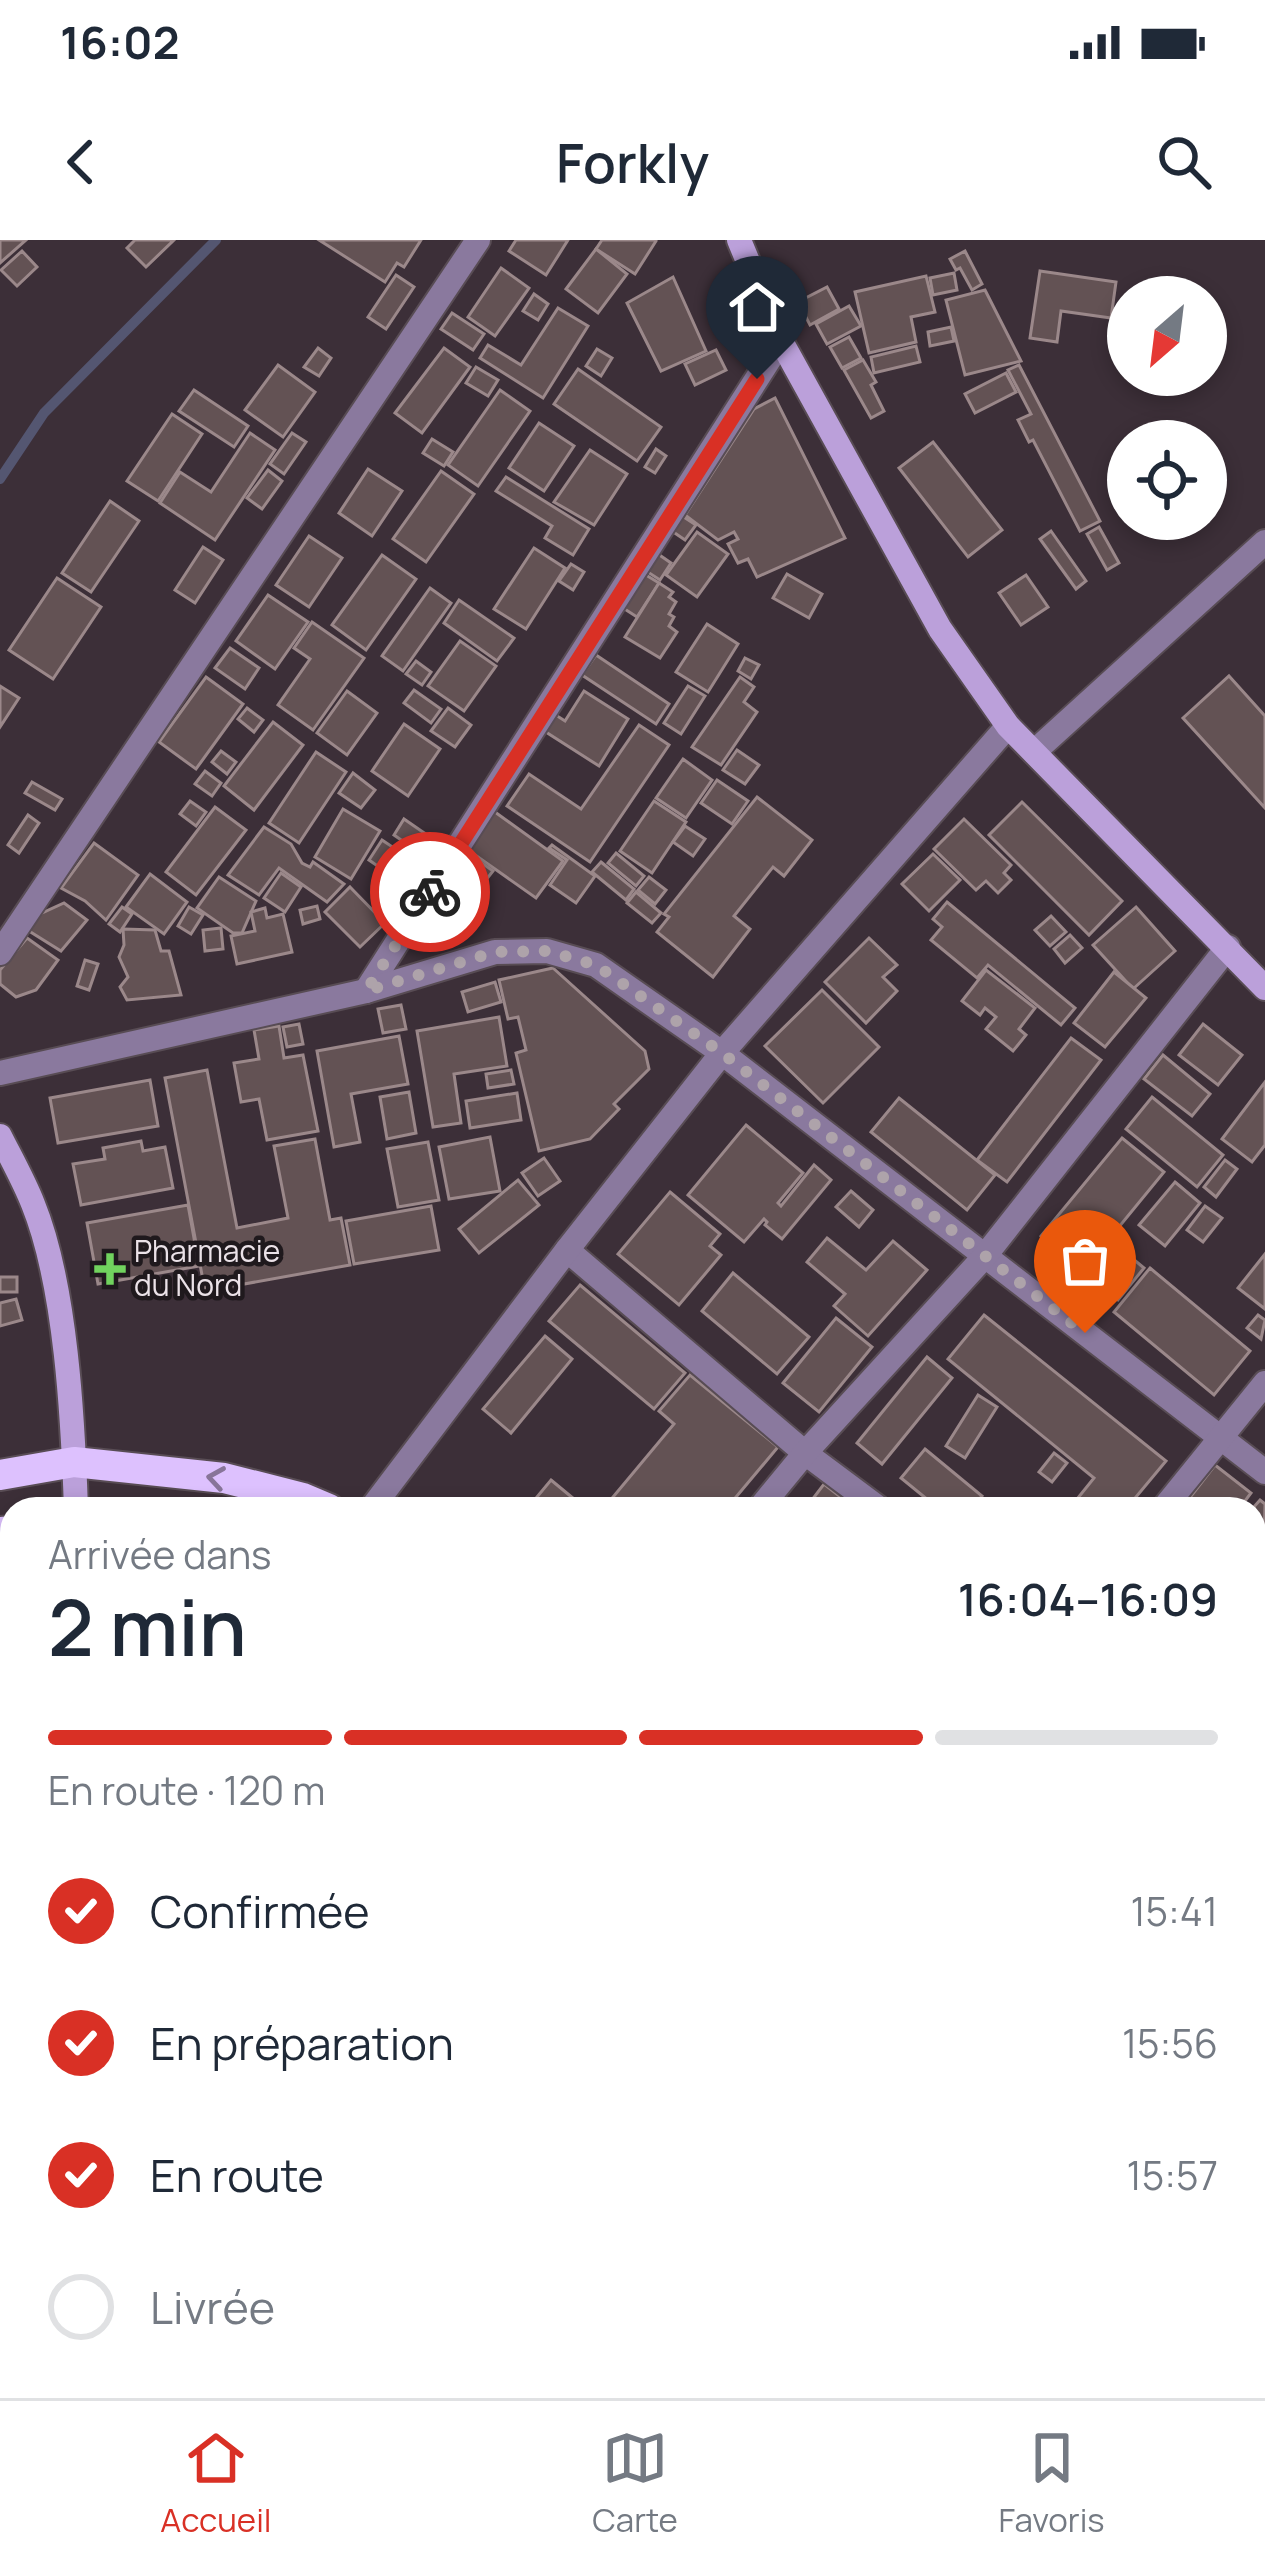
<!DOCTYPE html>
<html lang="fr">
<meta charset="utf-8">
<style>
body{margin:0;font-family:Manrope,sans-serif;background:#f2f2f3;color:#1f2937;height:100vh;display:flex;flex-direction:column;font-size:45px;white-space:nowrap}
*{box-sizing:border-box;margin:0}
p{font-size:39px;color:#747a83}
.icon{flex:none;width:66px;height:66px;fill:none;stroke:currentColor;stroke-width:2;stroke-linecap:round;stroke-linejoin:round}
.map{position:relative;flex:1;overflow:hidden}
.details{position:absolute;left:0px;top:1257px;width:1266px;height:903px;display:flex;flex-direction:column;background:#fff;border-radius:36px 36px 0 0;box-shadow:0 6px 18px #0003}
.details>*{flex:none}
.needle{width:78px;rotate:208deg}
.tools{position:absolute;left:1107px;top:36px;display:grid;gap:24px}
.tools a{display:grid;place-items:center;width:120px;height:120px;border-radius:50%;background:#fff;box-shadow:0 6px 18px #0003;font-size:60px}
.pin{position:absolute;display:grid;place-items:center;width:102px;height:102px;color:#fff;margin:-123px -51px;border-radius:50% 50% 50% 0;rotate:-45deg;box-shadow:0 0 12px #0007}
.pin .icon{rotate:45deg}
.courier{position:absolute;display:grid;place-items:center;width:120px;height:120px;margin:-60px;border:9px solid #d93025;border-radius:50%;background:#fff;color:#222;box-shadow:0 3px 15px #0007}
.headline em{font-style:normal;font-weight:600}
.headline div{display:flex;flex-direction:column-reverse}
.headline{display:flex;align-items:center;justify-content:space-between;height:204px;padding:0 48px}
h1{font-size:78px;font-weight:600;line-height:90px}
.bar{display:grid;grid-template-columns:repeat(4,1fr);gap:18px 12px;align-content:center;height:144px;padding:0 48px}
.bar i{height:15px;border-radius:9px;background:#e0e1e3}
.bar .on{background:#d93025}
.bar p{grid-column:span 4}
ol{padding:0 48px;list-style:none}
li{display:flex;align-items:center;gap:36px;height:132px}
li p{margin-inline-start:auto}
li .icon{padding:12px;border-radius:50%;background:#d93025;color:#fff;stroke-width:4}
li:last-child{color:#747a83}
li i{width:66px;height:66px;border:6px solid #e0e1e3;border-radius:50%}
.status{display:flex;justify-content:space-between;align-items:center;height:84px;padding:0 60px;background:#fff;direction:ltr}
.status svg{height:33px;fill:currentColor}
header{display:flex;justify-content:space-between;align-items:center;height:156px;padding:0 48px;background:#fff;font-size:54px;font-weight:600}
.tabs{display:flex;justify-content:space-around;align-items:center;height:168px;border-top:3px solid #e0e1e3;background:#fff;font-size:33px;color:#747a83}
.tabs a{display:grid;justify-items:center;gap:6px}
.tabs .on{color:#d93025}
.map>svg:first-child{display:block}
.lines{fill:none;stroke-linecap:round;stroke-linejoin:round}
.stream{stroke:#545671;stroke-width:10}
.building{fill:#635254;stroke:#9b888a;stroke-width:3}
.lane-casing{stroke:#584c54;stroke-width:20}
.street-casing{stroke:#584c54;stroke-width:28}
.secondary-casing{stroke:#584c54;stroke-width:28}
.primary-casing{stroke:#584c54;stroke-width:34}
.path{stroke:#92878e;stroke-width:6;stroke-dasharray:9 6;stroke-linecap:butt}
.lane{stroke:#8a799e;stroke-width:15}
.street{stroke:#8a799e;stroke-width:24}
.secondary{stroke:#bba0da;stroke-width:24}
.primary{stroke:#ddc1fe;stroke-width:30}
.oneway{stroke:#887599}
.done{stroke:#aea3aa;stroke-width:12;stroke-dasharray:0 21.6}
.route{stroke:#d93025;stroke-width:15}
.poi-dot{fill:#71d35e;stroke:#1f191d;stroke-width:4.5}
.labels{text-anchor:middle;stroke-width:9;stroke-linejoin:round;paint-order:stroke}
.poi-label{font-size:30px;fill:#ebe2e8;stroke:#1f191d;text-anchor:start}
</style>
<div class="status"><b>16:02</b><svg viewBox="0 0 49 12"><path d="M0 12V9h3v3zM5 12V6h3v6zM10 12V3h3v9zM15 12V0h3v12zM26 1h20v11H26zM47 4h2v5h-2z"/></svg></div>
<header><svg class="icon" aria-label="back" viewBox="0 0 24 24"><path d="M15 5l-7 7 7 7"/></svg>Forkly<svg class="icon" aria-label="search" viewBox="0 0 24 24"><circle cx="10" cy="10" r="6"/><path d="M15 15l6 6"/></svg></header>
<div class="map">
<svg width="1265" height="2158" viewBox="0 0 1265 2158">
<rect width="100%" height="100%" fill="#3c2f38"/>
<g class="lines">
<path class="stream" d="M0 239 44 173 216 0"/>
</g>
<g class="building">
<path d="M0 0H26L0 23Z"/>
<path d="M135 0H174L146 27 127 8Z"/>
<path d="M319 0H421L404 27 397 23 385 42Z"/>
<path d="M516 0H568L546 35 509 11Z"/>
<path d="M602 0H655L656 1 635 34 596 9Z"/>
<path d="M596 9 627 34 598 73 566 49Z"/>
<path d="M22 11 37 27 17 46 1 30Z"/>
<path d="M965 11 982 44 972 50 960 28 956 30 950 19Z"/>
<path d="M501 28 529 48 495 96 468 77Z"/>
<path d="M1040 31 1116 42 1111 78 1061 71 1057 102 1030 98Z"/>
<path d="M954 33 957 50 933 55 930 38Z"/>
<path d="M396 35 414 47 386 89 368 77Z"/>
<path d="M926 36 935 72 911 77 916 102 869 113 855 52Z"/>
<path d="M673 37 706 111 661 131 627 63Z"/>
<path d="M827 47 839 69 810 85 798 62Z"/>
<path d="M985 50 1021 121 965 135 946 60Z"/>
<path d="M534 54 548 64 538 80 523 71Z"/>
<path d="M849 66 861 86 827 104 816 84Z"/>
<path d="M558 68 588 86 543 158 480 118 488 105 521 125Z"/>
<path d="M452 73 484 94 473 110 441 89Z"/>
<path d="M951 87 954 101 930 106 928 92Z"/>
<path d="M849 97 861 118 842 128 830 107Z"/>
<path d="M916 106 920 122 874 133 871 117Z"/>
<path d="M318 108 331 118 319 136 304 127Z"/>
<path d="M444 108 470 127 422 193 395 173Z"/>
<path d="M597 109 612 118 601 136 586 126Z"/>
<path d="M716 110 726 130 695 145 685 124Z"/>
<path d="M863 120 876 142 871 145 884 171 871 178 844 130Z"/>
<path d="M278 125 315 152 283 197 245 170Z"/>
<path d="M1019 125 1100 281 1080 291 1033 200 1029 202 1018 180 1031 174 1008 130Z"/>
<path d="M476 127 498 140 488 156 466 143Z"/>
<path d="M578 129 661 187 637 221 554 164Z"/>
<path d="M1006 133 1016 152 975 173 965 154Z"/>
<path d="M194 150 248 186 234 207 179 171Z"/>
<path d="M500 150 530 171 478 246 448 225Z"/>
<path d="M775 158 845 298 757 337 748 319 738 323 728 304 738 299 734 292 718 300 685 275 754 169Z"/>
<path d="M172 174 202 194 158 261 127 241Z"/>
<path d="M539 183 574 206 544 251 509 228Z"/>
<path d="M250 193 275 210 215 300 160 263 180 232 211 252Z"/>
<path d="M292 193 306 202 284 234 270 224Z"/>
<path d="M432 199 453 212 444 226 423 213Z"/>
<path d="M933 202 1002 290 968 317 899 228Z"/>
<path d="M656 209 666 216 655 233 645 227Z"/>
<path d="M590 210 627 234 594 285 554 262Z"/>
<path d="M368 229 402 251 372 296 339 273Z"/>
<path d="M268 230 282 241 262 269 247 258Z"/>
<path d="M441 231 474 254 426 322 393 299Z"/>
<path d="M506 237 589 289 573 315 545 298 552 286 496 251Z"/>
<path d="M110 261 139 281 91 352 62 333Z"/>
<path d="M676 272 696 285 685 300 666 287Z"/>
<path d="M1099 287 1119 323 1107 330 1087 294Z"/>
<path d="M1051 291 1086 341 1076 349 1040 299Z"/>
<path d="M697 292 728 314 697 357 666 335Z"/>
<path d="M309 296 342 318 309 367 276 345Z"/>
<path d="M203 307 223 320 195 363 175 350Z"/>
<path d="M534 308 565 328 526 389 494 369Z"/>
<path d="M658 314 671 323 660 340 640 327Z"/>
<path d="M382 315 416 339 366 410 332 385Z"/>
<path d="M571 324 584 332 573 350 559 341Z"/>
<path d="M641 332 659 343 637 377 620 366Z"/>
<path d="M787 334 822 354 809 378 773 358Z"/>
<path d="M1026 335 1048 367 1021 385 999 353Z"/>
<path d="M57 338 101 367 53 439 9 410Z"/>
<path d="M659 343 673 352 669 357 676 362 669 374 674 377 669 386 677 392 660 418 625 397Z"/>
<path d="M430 348 451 363 403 431 382 416Z"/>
<path d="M268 355 308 382 275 429 236 401Z"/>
<path d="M459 360 514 398 497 421 444 383Z"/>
<path d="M312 382 364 418 313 490 278 465 310 419 294 408Z"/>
<path d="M707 384 738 404 708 452 676 432Z"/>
<path d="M460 401 496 426 464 471 428 446Z"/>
<path d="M230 408 259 428 245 449 215 428Z"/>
<path d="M596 415 669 464 656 484 582 435Z"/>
<path d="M745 418 759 425 751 439 738 431Z"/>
<path d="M416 421 431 432 422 445 406 434Z"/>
<path d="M1229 436 1265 476V568L1183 478Z"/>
<path d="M206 437 243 464 196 529 159 502Z"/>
<path d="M740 437 754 447 744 462 757 472 721 525 692 507Z"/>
<path d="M0 446 19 458 0 487Z"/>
<path d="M688 446 705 456 681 494 664 483Z"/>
<path d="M414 450 441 469 431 483 404 463Z"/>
<path d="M347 451 377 473 347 515 317 493Z"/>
<path d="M584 451 628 479 599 526 538 487 548 470 565 481Z"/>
<path d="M247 468 263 480 254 492 238 479Z"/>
<path d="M448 468 471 485 455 507 431 491Z"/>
<path d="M273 482 303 505 254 570 224 546Z"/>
<path d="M404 484 440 509 408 556 372 531Z"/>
<path d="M639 485 669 505 590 622 507 566 529 534 581 569Z"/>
<path d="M737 510 759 525 745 544 723 530Z"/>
<path d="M221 511 236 522 227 534 212 522Z"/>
<path d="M316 512 346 532 299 603 269 583Z"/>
<path d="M683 519 712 540 686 578 656 558Z"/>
<path d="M205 531 221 543 212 556 195 544Z"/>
<path d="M353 533 375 550 361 568 339 553Z"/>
<path d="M717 540 748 561 732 584 701 563Z"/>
<path d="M32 542 62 559 55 570 25 553Z"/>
<path d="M757 557 812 600 784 636 773 627 734 676 750 689 713 737 657 692 669 677 664 674Z"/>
<path d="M190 561 206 572 196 586 180 574Z"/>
<path d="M654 561 686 582 652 633 620 611Z"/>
<path d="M1022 562 1122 661 1089 695 989 595Z"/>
<path d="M215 567 246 590 196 655 166 632Z"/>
<path d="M488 567 563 621 536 658 461 605Z"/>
<path d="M343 569 380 591 351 639 315 617Z"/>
<path d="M28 575 39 583 19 613 8 605Z"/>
<path d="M404 579 430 597 420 613 394 595Z"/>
<path d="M964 579 1011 625 1004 633 1011 640 998 653 986 641 976 650 934 609Z"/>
<path d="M685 586 705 599 693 616 673 602Z"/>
<path d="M264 587 291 604 302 623 310 627 313 622 344 644 327 662 279 628 259 655 228 635Z"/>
<path d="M382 600 394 608 379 627 369 620Z"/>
<path d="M94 603 138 635 106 680 85 661 61 648Z"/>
<path d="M552 605 595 636 576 663 550 645 567 620 549 608Z"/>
<path d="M461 608 493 631 486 640 454 618Z"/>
<path d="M616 613 644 636 636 646 608 623Z"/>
<path d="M933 614 960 640 929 671 902 644Z"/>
<path d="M601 622 634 649 626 660 592 632Z"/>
<path d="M281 633 301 647 285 672 264 658Z"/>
<path d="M150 634 187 662 164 694 126 667Z"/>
<path d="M219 637 256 661 242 693H233L197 668Z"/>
<path d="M649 637 666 650 655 664 638 650Z"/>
<path d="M350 647 385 683 360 707 325 672Z"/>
<path d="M636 652 661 673 652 683 627 663Z"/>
<path d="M947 662 1075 768 1061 785 988 725 977 738 931 700 942 687 933 679Z"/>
<path d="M64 663 87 680 61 711 29 691 40 674Z"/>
<path d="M317 666 320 679 303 684 300 670Z"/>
<path d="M122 667 132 674 120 692 109 684Z"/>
<path d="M189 667 203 675 191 694 178 686Z"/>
<path d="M1136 667 1175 711 1133 749 1093 705Z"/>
<path d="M265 668 267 678 283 674 292 712 237 724 231 696 255 691 251 672Z"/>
<path d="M1051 676 1066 692 1050 706 1035 690Z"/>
<path d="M221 688 223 709 205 711 203 690Z"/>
<path d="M123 689 155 690 161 711H169L181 755 127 760 120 747 128 737 119 717 124 705Z"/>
<path d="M1070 695 1082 708 1065 723 1054 709Z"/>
<path d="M27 698 58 720 36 750 16 757 0 744V730Z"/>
<path d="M869 698 897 725 883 737 897 751 866 783 825 742Z"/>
<path d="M85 720 98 724 89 750 77 746Z"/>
<path d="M553 728 645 811 649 829 614 864 619 869 590 899 539 911 516 813 526 810 518 777 508 779 499 740Z"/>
<path d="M986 730 1035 768 1019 789 1026 795 1013 811 986 789 996 777 985 768 980 775 962 761Z"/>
<path d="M1114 732 1146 758 1105 807 1074 783Z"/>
<path d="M495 742 501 762 468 772 462 752Z"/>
<path d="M822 750 879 807 823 863 765 806Z"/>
<path d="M401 765 406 789 383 793 378 769Z"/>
<path d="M499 777 507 826 454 834 461 883 433 887 417 791Z"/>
<path d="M299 784 303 804 287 807 283 787Z"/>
<path d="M1203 784 1242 815 1218 845 1179 815Z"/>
<path d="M279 786 284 818 303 815 318 891 267 900 259 859 241 862 234 823 259 819 254 790Z"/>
<path d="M399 796 408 844 351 854 360 902 334 907 317 811Z"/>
<path d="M1071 798 1101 820 1007 942 977 920Z"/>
<path d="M1163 815 1210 854 1192 876 1144 839Z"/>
<path d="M207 830 237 988 288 978 274 906 315 899 330 980 341 978 350 1025 205 1051 165 838Z"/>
<path d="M511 830 514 844 488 848 486 834Z"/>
<path d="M150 840 158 886 58 903 50 858Z"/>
<path d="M1265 842V905L1252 922 1222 899Z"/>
<path d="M409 852 416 893 387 899 380 857Z"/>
<path d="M517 853 521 880 470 888 466 861Z"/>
<path d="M1152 857 1223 915 1197 947 1126 889Z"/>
<path d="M899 858 995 935 967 970 871 892Z"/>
<path d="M746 885 803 933 778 963 781 966 814 925 831 940 782 999 765 985 767 982 764 979 744 1002 688 955Z"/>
<path d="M490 897 500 951 449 959 439 907Z"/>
<path d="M1122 898 1164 932 1109 999 1144 1028 1118 1060 1041 996Z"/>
<path d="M141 901 143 911 165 907 173 948 81 965 73 924 105 919 103 908Z"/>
<path d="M428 902 439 960 398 967 387 909Z"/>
<path d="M544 918 560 941 538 956 522 933Z"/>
<path d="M1225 920 1237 929 1216 957 1204 947Z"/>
<path d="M518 940 539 965 479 1013 459 989Z"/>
<path d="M1175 942 1200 963 1165 1006 1139 985Z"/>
<path d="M851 951 873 970 859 987 836 967Z"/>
<path d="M670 952 720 994 710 1006 721 1015 679 1065 618 1014Z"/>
<path d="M188 965 199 1026 98 1044 87 983Z"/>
<path d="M431 966 439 1010 354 1024 346 981Z"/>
<path d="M1205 966 1222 978 1203 1002 1187 990Z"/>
<path d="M827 998 866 1030 893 1001 927 1030 868 1096 834 1066 845 1054 807 1022Z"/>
<path d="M1265 1014V1069L1238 1048Z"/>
<path d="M1150 1028 1250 1111 1214 1155 1114 1072Z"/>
<path d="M733 1033 809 1097 777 1134 702 1071Z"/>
<rect x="0" y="1037" width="17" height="15"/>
<path d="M580 1045 685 1133 654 1169 549 1081Z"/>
<path d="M16 1059 22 1080 0 1086V1063Z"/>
<path d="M984 1075 1166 1221 1126 1269H1069L1094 1238 948 1119Z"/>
<path d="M1258 1075 1265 1080 1261 1099 1247 1088Z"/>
<path d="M836 1078 872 1107 819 1172 783 1143Z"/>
<path d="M545 1096 572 1119 511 1193 483 1169Z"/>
<path d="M927 1117 952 1138 882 1224 857 1203Z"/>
<path d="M690 1135 778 1207 726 1269H603L674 1184 659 1171Z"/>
<path d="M978 1155 997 1167 965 1218 946 1206Z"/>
<path d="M925 1209 982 1256 972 1269H939L901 1238Z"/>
<path d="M1054 1213 1067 1223 1052 1242 1039 1232Z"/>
<path d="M1215 1225 1251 1253 1239 1269H1181Z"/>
<path d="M551 1240 574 1259 565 1269H527Z"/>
<path d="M824 1244 856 1269H805Z"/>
<path d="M1260 1260 1265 1264 1262 1363 1254 1357V1314L1262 1302 1254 1295 1252 1269Z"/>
<path d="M0 1343 12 1353V1461L0 1451Z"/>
<path d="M1254 1436 1265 1445V1506L1254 1503Z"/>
<path d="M0 1514 12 1523 11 1623 0 1615Z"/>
</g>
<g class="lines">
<defs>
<path id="lane" d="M0 1306 12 1314"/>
<g id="street">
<path d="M1034 512 1265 302"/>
<path d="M0 713 478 0"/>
<path d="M366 751 781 101"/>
<path d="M0 833 366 751 495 712 547 711 596 725 722 813 1265 1232"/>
<path d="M567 1010 805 1213 880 1269"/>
<path d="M371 1269 567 1010 722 813 1008 486"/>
<path d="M759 1269 805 1213 984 1017 1228 707"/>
<path d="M1163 1269 1265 1143"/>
<path d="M0 1471 12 1481"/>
<path d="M1254 1554 1265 1562"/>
<path d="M0 1720 12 1706"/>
</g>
<g id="secondary">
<path d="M739 0 781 101 940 389 1008 486 1265 748"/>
<path d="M0 896C11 918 24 941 33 964 66 1045 73 1180 76 1269"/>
</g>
<g id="primary">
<path d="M0 1235 74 1222 224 1238 303 1258 329 1269"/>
<path d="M0 1292 12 1291"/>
<path d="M1254 1789 1265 1778"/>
<path d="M1254 1963 1265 1972"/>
<path d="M1254 2031 1265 2040"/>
</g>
</defs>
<use href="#lane" class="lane-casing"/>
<use href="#street" class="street-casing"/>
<use href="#secondary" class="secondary-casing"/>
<use href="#primary" class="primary-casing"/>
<path class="path" d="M813 2158 822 2148"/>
<use href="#lane" class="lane"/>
<use href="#street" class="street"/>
<use href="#secondary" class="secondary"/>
<use href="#primary" class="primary"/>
</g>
<defs><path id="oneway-chevron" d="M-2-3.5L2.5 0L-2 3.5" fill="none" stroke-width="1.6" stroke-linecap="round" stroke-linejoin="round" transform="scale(3)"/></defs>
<use class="oneway" href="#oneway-chevron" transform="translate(216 1238) rotate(-171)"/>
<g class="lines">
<path class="done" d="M430 652 366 751 495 712 547 711 596 725 722 813 1085 1093"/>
<path class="route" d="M430 652 757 139"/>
</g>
<path class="poi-dot" d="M104 1011h12v12h12v12h-12v12h-12v-12h-12v-12h12z"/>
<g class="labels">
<g class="poi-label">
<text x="134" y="1022">Pharmacie<tspan x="134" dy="34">du Nord</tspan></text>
</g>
</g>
</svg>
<div class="tools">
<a><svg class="needle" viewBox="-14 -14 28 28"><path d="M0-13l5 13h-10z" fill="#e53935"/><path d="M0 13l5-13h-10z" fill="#747a83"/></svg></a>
<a><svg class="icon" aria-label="locate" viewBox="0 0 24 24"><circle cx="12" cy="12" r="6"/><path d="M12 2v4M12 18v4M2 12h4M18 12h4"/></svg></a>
</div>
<div class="pin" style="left:1085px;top:1093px;background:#ea580c"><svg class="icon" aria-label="bag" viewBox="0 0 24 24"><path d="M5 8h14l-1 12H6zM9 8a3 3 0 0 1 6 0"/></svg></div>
<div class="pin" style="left:757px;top:139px;background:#1f2937"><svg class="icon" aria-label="home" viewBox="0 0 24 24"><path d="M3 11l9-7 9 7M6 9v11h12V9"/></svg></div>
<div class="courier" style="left:430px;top:652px"><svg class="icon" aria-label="bike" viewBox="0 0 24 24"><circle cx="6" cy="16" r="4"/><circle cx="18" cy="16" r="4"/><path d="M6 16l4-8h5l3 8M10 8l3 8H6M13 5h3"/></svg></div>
<section class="details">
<div class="headline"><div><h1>2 min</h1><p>Arrivée dans</p></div><em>16:04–16:09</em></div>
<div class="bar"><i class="on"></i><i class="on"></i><i class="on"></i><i></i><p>En route · 120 m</p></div>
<ol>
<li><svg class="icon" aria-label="check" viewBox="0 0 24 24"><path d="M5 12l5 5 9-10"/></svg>Confirmée<p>15:41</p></li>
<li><svg class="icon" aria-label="check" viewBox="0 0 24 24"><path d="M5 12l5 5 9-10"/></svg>En préparation<p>15:56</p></li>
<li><svg class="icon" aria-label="check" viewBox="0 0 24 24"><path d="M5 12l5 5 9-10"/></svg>En route<p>15:57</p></li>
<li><i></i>Livrée</li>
</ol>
</section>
</div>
<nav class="tabs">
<a class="on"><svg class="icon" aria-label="home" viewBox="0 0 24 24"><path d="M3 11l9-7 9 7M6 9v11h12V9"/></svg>Accueil</a>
<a><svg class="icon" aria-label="map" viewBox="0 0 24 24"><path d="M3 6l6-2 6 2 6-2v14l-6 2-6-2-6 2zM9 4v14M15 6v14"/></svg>Carte</a>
<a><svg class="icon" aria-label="saved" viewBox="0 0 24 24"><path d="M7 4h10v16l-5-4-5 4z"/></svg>Favoris</a>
</nav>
